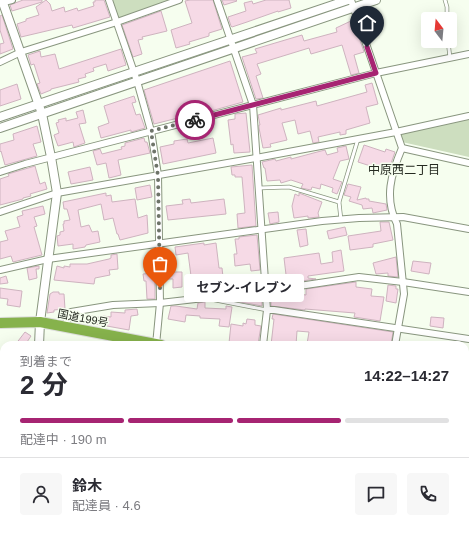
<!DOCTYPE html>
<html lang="ja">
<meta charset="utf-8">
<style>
body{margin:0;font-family:Arial,"Noto Sans JP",sans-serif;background:#f7f7f7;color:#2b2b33;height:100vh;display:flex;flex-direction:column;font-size:15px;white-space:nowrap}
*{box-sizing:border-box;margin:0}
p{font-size:13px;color:#7c7c81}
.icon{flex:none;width:22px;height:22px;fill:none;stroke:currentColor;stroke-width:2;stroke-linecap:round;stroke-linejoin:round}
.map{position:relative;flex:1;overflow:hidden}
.drawer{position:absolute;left:0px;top:341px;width:469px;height:196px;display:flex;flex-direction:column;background:#fff;border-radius:12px 12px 0 0;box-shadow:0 4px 16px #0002}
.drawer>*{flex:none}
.needle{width:26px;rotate:344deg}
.controls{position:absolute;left:421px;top:12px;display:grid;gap:8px}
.controls a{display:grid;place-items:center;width:36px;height:36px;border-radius:4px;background:#fff;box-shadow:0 4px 16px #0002;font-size:20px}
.pin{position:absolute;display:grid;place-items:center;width:34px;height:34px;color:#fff;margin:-41px -17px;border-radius:50% 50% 50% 0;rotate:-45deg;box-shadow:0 0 4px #0007}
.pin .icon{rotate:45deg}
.courier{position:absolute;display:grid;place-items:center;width:40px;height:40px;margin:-20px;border:3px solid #a62472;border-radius:50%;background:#fff;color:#222;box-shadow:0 1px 5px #0007}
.bubble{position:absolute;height:28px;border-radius:4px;background:#fff;box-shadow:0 4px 16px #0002;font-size:13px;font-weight:700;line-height:28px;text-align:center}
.headline em{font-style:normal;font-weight:700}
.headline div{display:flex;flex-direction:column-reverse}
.headline{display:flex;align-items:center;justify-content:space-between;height:68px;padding:0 20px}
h1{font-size:26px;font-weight:700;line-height:30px}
.bar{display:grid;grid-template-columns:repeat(4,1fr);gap:6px 4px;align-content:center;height:48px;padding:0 20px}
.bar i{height:5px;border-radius:3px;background:#e1e1e2}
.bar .active{background:#a62472}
.bar p{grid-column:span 4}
.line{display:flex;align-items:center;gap:10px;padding:0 20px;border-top:1px solid #e1e1e2}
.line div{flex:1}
.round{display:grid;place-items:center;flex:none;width:42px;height:42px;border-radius:4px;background:#f7f7f7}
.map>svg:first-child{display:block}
.green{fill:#cddebf}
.building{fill:#f6dae6;stroke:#ceb3bf}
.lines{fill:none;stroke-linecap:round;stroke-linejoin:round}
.service-casing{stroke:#89967f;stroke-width:4.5}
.minor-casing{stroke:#89967f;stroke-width:8}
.tertiary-casing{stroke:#89967f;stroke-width:10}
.trunk-casing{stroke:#dcdddb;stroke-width:12}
.path{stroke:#a9afa3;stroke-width:1.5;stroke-dasharray:3 2;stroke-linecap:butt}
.service{stroke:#fff;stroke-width:3}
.minor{stroke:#fff;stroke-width:6}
.tertiary{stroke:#fff;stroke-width:8}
.trunk{stroke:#86b24c;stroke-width:10}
.done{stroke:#6e7469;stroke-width:4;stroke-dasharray:0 7.2}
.route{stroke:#a62472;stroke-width:5}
.labels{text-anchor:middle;stroke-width:3;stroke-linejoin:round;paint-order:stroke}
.street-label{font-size:11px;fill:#252a21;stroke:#f6feef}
.neighbourhood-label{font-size:12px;fill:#252a21;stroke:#f6feef}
</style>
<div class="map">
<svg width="469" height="537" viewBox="0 0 469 537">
<rect width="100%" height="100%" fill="#f6feef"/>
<g class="green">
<path d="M112 0H176L119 19Z"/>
<path d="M469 118V157L402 142 400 134Z"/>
</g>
<g class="building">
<path d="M23 0H42V2L12 11 10 5Z"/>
<path d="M46 0 50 4 52 11 64 7 65 12 77 8 78 11 94 6 93 2H95V0H104L110 17 73 28 72 25 21 37 17 24 26 21V19L39 15 36 7Z"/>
<path d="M190 0H213L222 29 209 33V36L189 42 190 44 176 48 171 30 192 23 185 1Z"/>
<path d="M222 0H236L237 1 224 5Z"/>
<path d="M266 0H289L291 8 278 12V11L247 22 232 27 231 26 228 17 246 11 244 3 252 1 253 4Z"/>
<path d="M161 11 167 31 142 37 143 39 138 40 142 54 133 57 122 25Z"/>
<path d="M2 15 13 49 0 54V44L4 43 0 30V16Z"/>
<path d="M353 20 364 52 354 55 359 73 351 75 342 45 311 54 309 48 257 64 261 74 256 76 263 98 256 99 242 57 257 53 255 49 302 35 304 41 337 32 336 28Z"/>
<path d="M121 49 126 65 108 71 106 64 93 68 94 71 85 74 86 77 78 79 79 82 51 89V90L41 94 37 84 40 83 34 64 31 65 28 55 40 51 41 57 55 54 59 69Z"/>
<path d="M230 61 243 102 200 114 199 111 186 114 187 117 179 120 178 118 154 124 144 90Z"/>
<path d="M372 83 378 104 366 107 370 123 346 130V134L340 135V132L318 137 319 142 313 143 310 131 298 134 295 120 282 123 287 140 270 144 271 147 263 148 259 128V125H260L258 115 281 108V110L316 101 317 106 367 92 365 85Z"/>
<path d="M17 84 21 99 0 106V90Z"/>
<path d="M134 96 136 102 132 103 136 115 140 114 145 128 131 132V130L101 138 98 127 109 123 104 106Z"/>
<path d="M83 110 86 123 79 124 85 143 74 147 73 142 58 146 54 135 59 133 56 123 59 122 58 120 66 118V121L78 118 76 112Z"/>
<path d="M246 113 250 152 234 153 233 144 231 145 228 120 235 119V114Z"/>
<path d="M37 126 41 142 33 144 37 156 5 165 1 151 0 152V144L14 140 13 134Z"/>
<path d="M144 138 145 142H147L150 153 118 160 121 175 109 178 106 163 97 165 93 151 100 149 102 154 122 149 121 147 125 146V143Z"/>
<path d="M213 138 216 153 163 164 160 147 174 144V141L187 139 188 143Z"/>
<path d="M364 145 385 152 386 149 395 152 388 172 380 170V169L358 162Z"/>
<path d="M346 146 349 159 340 161 333 179 342 182 337 194 332 192 333 188 321 184 320 189 312 187 311 190 301 188 303 184 291 180 281 183 280 180 267 181 265 168H264L262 162 275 159 276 161 291 157V159L321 151 325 150 327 155 338 152 337 148Z"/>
<path d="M252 165 256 226 238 228 237 214 245 213 242 177H235V175H232L231 167Z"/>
<path d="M35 166 40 184 45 182 47 189 30 194 31 196 23 198V199L0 205V179L9 176 8 174Z"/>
<path d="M90 167 93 180 71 184 68 172Z"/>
<path d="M348 184 361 187 357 200 366 198V199H369V201L386 204 387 210 373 213 372 208 363 209 362 205 349 201 351 197 344 195Z"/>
<path d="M150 185 152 197 137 200 135 188Z"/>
<path d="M106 193V196L111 195 112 202 135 199 138 218 147 215 148 233 120 240 118 234H117L113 218 104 220 101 204 78 210 81 227 89 225 92 232 98 231 100 242 86 245 85 247 73 249V244L58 246 57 236 60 235V232L64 231 63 224H64V221L70 220 67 209H64L63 202Z"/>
<path d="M299 193 322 202 318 213 319 217 308 218V216L294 218 292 206 295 194 299 196Z"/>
<path d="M190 199 191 203 224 199 226 214 168 220 166 206 183 204 182 200Z"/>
<path d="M43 206 45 214 34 217 37 226 34 227 42 255 13 262 11 256 0 259V242L8 240 5 231 20 227 17 217 23 215 22 211Z"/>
<path d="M278 212 279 222 270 224 268 213Z"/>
<path d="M380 222H389L393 240 373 244V247L350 250 348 236 381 231Z"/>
<path d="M345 227 347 235 329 239 327 231Z"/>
<path d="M306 229 308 245 300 247 297 230Z"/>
<path d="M257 235 260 270 251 271 250 264 235 266 234 254H237L235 239H239V237Z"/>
<path d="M204 243V245L216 243 219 268H222L223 277 217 278 218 290 211 291 210 285 199 287 197 275 191 276 188 253 176 255 175 247Z"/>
<path d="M341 250 344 271 308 276V278L316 279 287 283 284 258 319 253 321 264 333 262 332 252Z"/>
<path d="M117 254 118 269 109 270 110 275 95 278 94 284 54 280 57 266 64 268V266L70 267V264H87L109 259 111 258V255Z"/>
<path d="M396 257 398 277 388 276V273L376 274 373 263Z"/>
<path d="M174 259V272H182V287L173 288V279H164L165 260Z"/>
<path d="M413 261 431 263 429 274 411 271Z"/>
<path d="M39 266V269H36L37 278 29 280 27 268Z"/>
<path d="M155 273V299H147L146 281H144L143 274Z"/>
<path d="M6 276 8 283 0 284V278Z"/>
<path d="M356 282V287L372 289 371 296 384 297 380 321 354 317 355 313 305 309V310L271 306V296L282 298 283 293 292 292V293L306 295V289Z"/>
<path d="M388 285 396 286V289H398L396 303 386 301Z"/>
<path d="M0 288 22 291 20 307 7 305 8 299 0 298Z"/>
<path d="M53 292H59V294H64L65 309 54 310V312L47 313 50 294Z"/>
<path d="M262 296V306L229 300 257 298Z"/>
<path d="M205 302V308L226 309V306L232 307 229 327 219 326 220 319 200 318V316L186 315 185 322 168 319 171 306H176L197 309 198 303Z"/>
<path d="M137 309 138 315 131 316 129 330 90 323 91 316 103 318V316L111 317V312L125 313V310Z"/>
<path d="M273 314 393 332 391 345 307 344 309 332 297 331 296 345H271L274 319H272Z"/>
<path d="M431 317 444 318 443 328 430 326Z"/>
<path d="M247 319 255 320V325L261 326 258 344 241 345 229 343 231 324 243 326V323L246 324Z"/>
<path d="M25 332 31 336 25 345H15Z"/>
</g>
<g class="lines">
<defs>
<g id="service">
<path d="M445 0 447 7V19"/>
<path d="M448 41 450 58"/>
<path d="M259 188 289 187 339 202"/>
<path d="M341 220 339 202 358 139"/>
<path d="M210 299 267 310"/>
<path d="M465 516 469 526"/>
<path d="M335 533 337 537"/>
<path d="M399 533 401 537"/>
<path d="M234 537 237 533"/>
</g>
<g id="minor">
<path d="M109 0 137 81 151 131 158 175 160 303 156 345"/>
<path d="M217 0 253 105 267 310 263 345"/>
<path d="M351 0 402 148C391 174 384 198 397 224L404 294 395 345"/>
<path d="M0 3 12 0"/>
<path d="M0 62 21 52 117 22 179 0"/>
<path d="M402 148 469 163"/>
<path d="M0 172 25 164 376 73 469 54"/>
<path d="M0 212 57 193 256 158 396 132 469 116"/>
<path d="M0 270 48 259 322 221 359 218 403 217 469 229"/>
<path d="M267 310H274L469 339"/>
<path d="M64 327 71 312 113 305 160 303 266 291 359 277 403 282 469 292"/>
<path d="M0 384H4"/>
<path d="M220 537 222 533"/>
</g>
<g id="tertiary">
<path d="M2 0 42 114 51 157 57 193 40 322 39 345"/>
<path d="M0 117 348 0"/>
<path d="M0 128 376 0"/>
<path d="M38 537V533"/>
</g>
<g id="trunk">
<path d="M0 323 40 322 161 345"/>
<path d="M465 392H469"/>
</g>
</defs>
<use href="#service" class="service-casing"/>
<use href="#minor" class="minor-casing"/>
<use href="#tertiary" class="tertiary-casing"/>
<use href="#trunk" class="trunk-casing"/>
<g class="path">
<path d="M245 533 247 537"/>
<path d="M409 537 420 533"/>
</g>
<use href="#service" class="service"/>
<use href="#minor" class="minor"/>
<use href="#tertiary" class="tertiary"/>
<use href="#trunk" class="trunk"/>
</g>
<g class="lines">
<path class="done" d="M160 288 158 176 151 131 195 120"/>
<path class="route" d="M195 120 376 73 367 47"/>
</g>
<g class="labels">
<g class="street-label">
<text transform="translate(83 318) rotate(11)" y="4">国道199号</text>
</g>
<g class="neighbourhood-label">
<text x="404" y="174">中原西二丁目</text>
</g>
</g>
</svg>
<div class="controls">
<a><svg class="needle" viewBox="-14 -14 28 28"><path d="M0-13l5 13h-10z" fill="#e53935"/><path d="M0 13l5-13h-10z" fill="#7c7c81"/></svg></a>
</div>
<div class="pin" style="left:160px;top:288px;background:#ea580c"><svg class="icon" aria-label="bag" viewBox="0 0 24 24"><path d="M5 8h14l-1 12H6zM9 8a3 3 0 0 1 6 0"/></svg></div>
<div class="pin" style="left:367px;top:47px;background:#1f2937"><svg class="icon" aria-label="home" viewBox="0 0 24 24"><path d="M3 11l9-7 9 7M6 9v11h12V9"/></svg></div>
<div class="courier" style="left:195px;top:120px"><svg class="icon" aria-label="bike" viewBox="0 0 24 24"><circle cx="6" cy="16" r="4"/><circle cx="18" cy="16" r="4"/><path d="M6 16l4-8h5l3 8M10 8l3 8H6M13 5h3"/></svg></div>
<div class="bubble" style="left:184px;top:274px;width:120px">セブン-イレブン</div>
<section class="drawer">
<div class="headline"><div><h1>2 分</h1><p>到着まで</p></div><em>14:22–14:27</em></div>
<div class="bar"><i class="active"></i><i class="active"></i><i class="active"></i><i></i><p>配達中 · 190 m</p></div>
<div class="line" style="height:72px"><a class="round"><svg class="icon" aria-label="person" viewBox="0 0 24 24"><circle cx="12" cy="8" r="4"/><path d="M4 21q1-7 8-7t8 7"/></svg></a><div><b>鈴木</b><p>配達員 · 4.6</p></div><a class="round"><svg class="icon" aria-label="chat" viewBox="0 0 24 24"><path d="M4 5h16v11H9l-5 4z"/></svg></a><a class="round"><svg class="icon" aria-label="phone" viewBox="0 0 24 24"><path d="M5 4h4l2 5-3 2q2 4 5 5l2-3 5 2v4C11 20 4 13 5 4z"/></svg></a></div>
</section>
</div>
